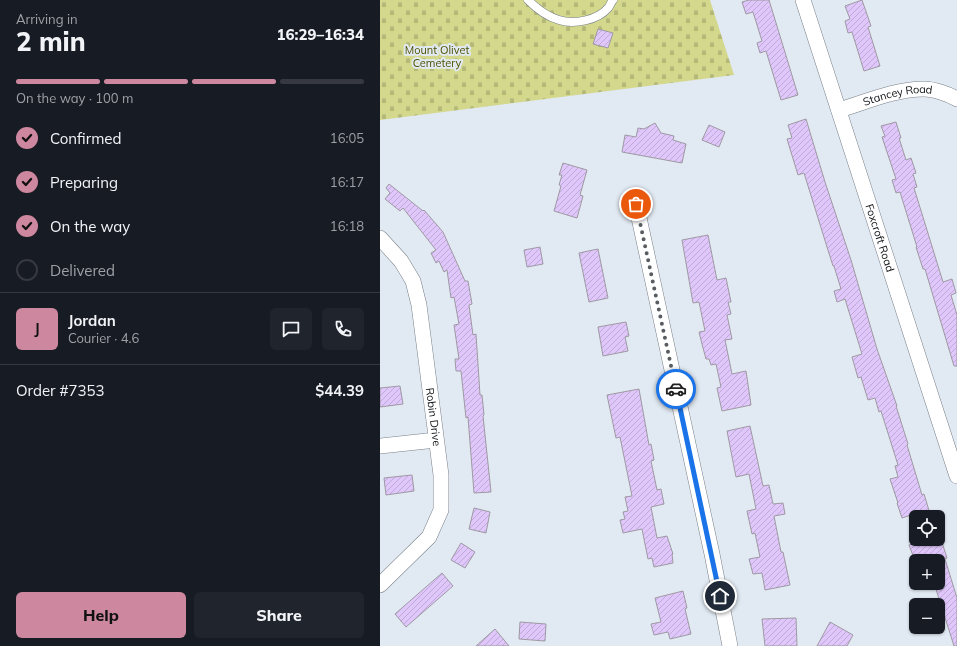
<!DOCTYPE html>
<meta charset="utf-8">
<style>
body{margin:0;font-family:Mulish,sans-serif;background:#20242c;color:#f1f3f6;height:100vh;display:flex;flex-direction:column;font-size:15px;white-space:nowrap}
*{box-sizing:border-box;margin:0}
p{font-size:13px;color:#9ea1a6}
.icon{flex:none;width:22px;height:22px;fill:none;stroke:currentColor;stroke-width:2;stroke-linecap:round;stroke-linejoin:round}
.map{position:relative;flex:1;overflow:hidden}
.drawer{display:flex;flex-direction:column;background:#171b24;width:380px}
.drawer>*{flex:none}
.fabs{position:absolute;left:529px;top:510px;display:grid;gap:8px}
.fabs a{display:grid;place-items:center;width:36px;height:36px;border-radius:6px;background:#171b24;box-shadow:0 1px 3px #0004;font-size:20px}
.pin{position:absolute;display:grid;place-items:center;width:34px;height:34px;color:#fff;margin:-17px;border:2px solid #fff;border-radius:50%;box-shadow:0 1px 4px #0007}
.courier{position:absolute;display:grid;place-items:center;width:40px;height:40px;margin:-20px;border:3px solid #1a73e8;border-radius:50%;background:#fff;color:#222;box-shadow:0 1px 5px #0007}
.summary em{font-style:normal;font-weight:800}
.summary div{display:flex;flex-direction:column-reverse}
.summary{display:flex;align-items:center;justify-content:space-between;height:68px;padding:0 16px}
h1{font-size:26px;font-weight:800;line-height:30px}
.bar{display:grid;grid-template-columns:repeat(4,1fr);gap:6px 4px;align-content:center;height:48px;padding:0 16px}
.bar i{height:5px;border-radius:3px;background:#363941}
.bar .on{background:#cd879f}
.bar p{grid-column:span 4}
.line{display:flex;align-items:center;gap:10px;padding:0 16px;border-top:1px solid #363941}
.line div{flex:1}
.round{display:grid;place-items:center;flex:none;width:42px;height:42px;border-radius:6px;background:#20242c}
ol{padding:0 16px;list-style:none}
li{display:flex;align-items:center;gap:12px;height:44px}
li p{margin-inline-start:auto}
li .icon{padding:4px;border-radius:50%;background:#cd879f;color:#111;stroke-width:4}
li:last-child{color:#9ea1a6}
li i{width:22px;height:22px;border:2px solid #363941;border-radius:50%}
.primary-button{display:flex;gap:8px;margin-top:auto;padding:8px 16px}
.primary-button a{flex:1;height:46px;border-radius:6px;background:#cd879f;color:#111;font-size:16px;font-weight:800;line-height:46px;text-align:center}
.primary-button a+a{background:#20242c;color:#f1f3f6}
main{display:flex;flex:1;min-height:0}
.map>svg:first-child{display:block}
.cemetery{fill:url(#cemetery-stones)}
.building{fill:url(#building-hatch);stroke:#9e99a3}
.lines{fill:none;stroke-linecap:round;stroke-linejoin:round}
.lane-casing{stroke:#7a8189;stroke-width:9}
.street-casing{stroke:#7a8189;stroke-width:16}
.lane{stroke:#fff;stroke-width:8}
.street{stroke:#fff;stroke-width:15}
.done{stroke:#595d62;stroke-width:4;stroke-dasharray:0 7.2}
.route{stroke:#1a73e8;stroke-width:5}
.labels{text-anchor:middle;stroke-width:4;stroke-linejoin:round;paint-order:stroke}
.park-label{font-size:11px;fill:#505202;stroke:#e1e9f2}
.street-label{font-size:11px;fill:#101215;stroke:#e1e9f2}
</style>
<main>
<section class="drawer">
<div class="summary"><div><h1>2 min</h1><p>Arriving in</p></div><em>16:29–16:34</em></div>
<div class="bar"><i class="on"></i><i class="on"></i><i class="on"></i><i></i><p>On the way · 100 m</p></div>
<ol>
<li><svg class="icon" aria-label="check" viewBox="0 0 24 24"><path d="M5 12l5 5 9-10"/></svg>Confirmed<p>16:05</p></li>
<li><svg class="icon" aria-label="check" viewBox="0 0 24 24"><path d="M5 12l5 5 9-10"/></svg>Preparing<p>16:17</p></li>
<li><svg class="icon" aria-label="check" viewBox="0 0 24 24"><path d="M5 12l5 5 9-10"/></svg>On the way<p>16:18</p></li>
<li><i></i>Delivered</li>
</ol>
<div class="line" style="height:72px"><b class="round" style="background:#cd879f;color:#111">J</b><div><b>Jordan</b><p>Courier · 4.6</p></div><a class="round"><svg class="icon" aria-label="chat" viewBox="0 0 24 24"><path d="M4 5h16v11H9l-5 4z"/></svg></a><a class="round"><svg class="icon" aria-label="phone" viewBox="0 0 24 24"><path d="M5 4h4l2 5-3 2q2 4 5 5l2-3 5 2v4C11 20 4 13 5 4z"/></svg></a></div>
<div class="line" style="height:52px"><div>Order #7353</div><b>$44.39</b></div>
<div class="primary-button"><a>Help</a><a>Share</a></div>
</section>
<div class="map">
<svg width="577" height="646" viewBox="0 0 577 646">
<defs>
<pattern id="cemetery-stones" width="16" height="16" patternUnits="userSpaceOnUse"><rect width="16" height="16" fill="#d3d88d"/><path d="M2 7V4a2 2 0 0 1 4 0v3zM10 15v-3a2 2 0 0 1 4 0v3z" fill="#b4b879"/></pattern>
<pattern id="building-hatch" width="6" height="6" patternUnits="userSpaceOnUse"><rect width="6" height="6" fill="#e0c7fb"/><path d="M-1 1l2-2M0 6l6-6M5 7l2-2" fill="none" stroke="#bfaad6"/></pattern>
</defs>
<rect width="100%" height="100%" fill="#e1e9f2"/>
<path class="cemetery" d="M0 0H330L354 75 0 120Z"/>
<g class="building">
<path d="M369 0H389L418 95 401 100 386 51 380 53 377 43 382 41 373 12 366 14 362 2Z"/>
<path d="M482 0 491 26 488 27 500 66 484 71 472 32 468 33 465 21 470 19 465 6Z"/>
<path d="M218 29 233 33 228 48 213 44Z"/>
<path d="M426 119 445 182 471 260 497 349 517 406H516L528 444 527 445 542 495 544 494 551 517H532L531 515 522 518 517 503H518L510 479 518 477 515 466 518 465 501 411 499 412 495 398 488 400 481 377 478 378 472 357 482 354 465 299 457 302 454 291 461 289 454 266H453L447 247 424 173 418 175 407 139 412 138 408 125Z"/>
<path d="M516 122 521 138H519L526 160 531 158 536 173 533 174 537 187 534 188 563 282 572 279 576 293 571 295 577 315V366H574L545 269H543L536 247H537L520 192 516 193 512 180 516 179 502 137 505 136 501 126Z"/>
<path d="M275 123 281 133 294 136 293 140 306 144 302 163 242 152 245 135 256 137 258 128 264 129Z"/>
<path d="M329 125 345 132 339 147 322 140Z"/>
<path d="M183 163 207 170 200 195 203 196 197 218 174 211 181 186 179 185 182 175H179Z"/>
<path d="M9 184 43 211 44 210 63 232 85 281H88L92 304 89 305 93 335 96 334 100 395H102L104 415 103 416 111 492 94 493 88 417 86 418 81 371H76L75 359H79L74 325 79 324 74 297 71 298 67 270 64 272 59 261 56 263 51 253 56 250 23 208 20 211 5 199 10 193 6 188Z"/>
<path d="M328 235 337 280 346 278 351 302H348L351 314 347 315 352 339 345 340 352 374 366 371 371 405 342 411 337 388 341 387 336 364 331 365 329 359H326L322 344 319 332 325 331 319 302 313 303 302 240Z"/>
<path d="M160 247 163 264 147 267 144 250Z"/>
<path d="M218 249 228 298 209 302 199 253Z"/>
<path d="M246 322 249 336 245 337 248 351 223 356 218 327Z"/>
<path d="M20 386 23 404 0 407V388Z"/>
<path d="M259 389 269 445 271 444 274 460 271 461 277 490 281 489 284 504 271 507 277 538 287 536 293 554H292L293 563 274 567 272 558 268 559 262 529 243 533 240 520 245 519 243 512 248 511 245 497 252 496 240 437 236 438 227 395Z"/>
<path d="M370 426 383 486 389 485 393 504 403 503 405 514 394 516 401 552H403L410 585 385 590 382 573 373 574 369 559 380 557 375 533 372 534 367 511 376 509 369 474 356 477 347 431Z"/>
<path d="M32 475 34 491 6 495 4 478Z"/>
<path d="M94 508 110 512 106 533 89 529Z"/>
<path d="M539 539H561L567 558 565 559 577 598V646H574L554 583H558V561H535L529 545 540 541Z"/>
<path d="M81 543 95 552 85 568 71 560Z"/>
<path d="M62 573 73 586 26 627 15 614Z"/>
<path d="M303 591 307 608 305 609 311 634 290 639 288 632 274 635 271 624 281 622 275 598Z"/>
<path d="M416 618 417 646H385L382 619Z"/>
<path d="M140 622 166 624 165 641 139 639Z"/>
<path d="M450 622 473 635 467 646H437Z"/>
<path d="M115 629 129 646H96Z"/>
</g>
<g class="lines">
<defs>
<path id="lane" d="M148 0C156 8 168 17 179 20 194 25 218 20 228 8 230 6 231 2 233 0"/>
<g id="street">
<path id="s1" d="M423 0 577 476"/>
<path id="s2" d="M459 110C486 102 515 89 544 89 554 89 568 94 577 99"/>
<path d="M256 204 332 554 350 646"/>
<path id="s3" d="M0 238 21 261 33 281 39 305 61 475V510L49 537 0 585"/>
<path d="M0 446 56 440"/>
</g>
</defs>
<use href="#lane" class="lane-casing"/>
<use href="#street" class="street-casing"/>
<use href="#lane" class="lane"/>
<use href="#street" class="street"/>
</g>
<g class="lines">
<path class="done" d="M256 204 296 389"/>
<path class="route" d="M296 389 340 596"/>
</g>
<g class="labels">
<g class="park-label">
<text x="57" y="54">Mount Olivet<tspan x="57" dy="13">Cemetery</tspan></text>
</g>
<g class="street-label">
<text dy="4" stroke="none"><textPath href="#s2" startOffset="61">Stancey Road</textPath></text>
<text dy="4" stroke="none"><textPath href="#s1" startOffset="250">Foxcroft Road</textPath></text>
<text dy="4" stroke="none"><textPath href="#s3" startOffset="192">Robin Drive</textPath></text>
</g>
</g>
</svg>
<div class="fabs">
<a><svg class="icon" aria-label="locate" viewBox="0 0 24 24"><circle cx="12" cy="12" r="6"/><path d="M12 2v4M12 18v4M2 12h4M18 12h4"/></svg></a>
<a>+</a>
<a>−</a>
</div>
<div class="pin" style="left:256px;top:204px;background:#ea580c"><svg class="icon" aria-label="bag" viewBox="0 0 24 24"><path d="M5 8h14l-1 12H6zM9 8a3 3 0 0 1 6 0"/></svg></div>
<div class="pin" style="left:340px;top:596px;background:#1f2937"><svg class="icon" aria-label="home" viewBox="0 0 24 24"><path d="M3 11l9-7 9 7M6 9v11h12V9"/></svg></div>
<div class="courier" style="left:296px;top:389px"><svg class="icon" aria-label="car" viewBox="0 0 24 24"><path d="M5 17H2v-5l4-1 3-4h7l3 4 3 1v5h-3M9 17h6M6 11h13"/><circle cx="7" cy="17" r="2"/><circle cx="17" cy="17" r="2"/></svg></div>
</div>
</main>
